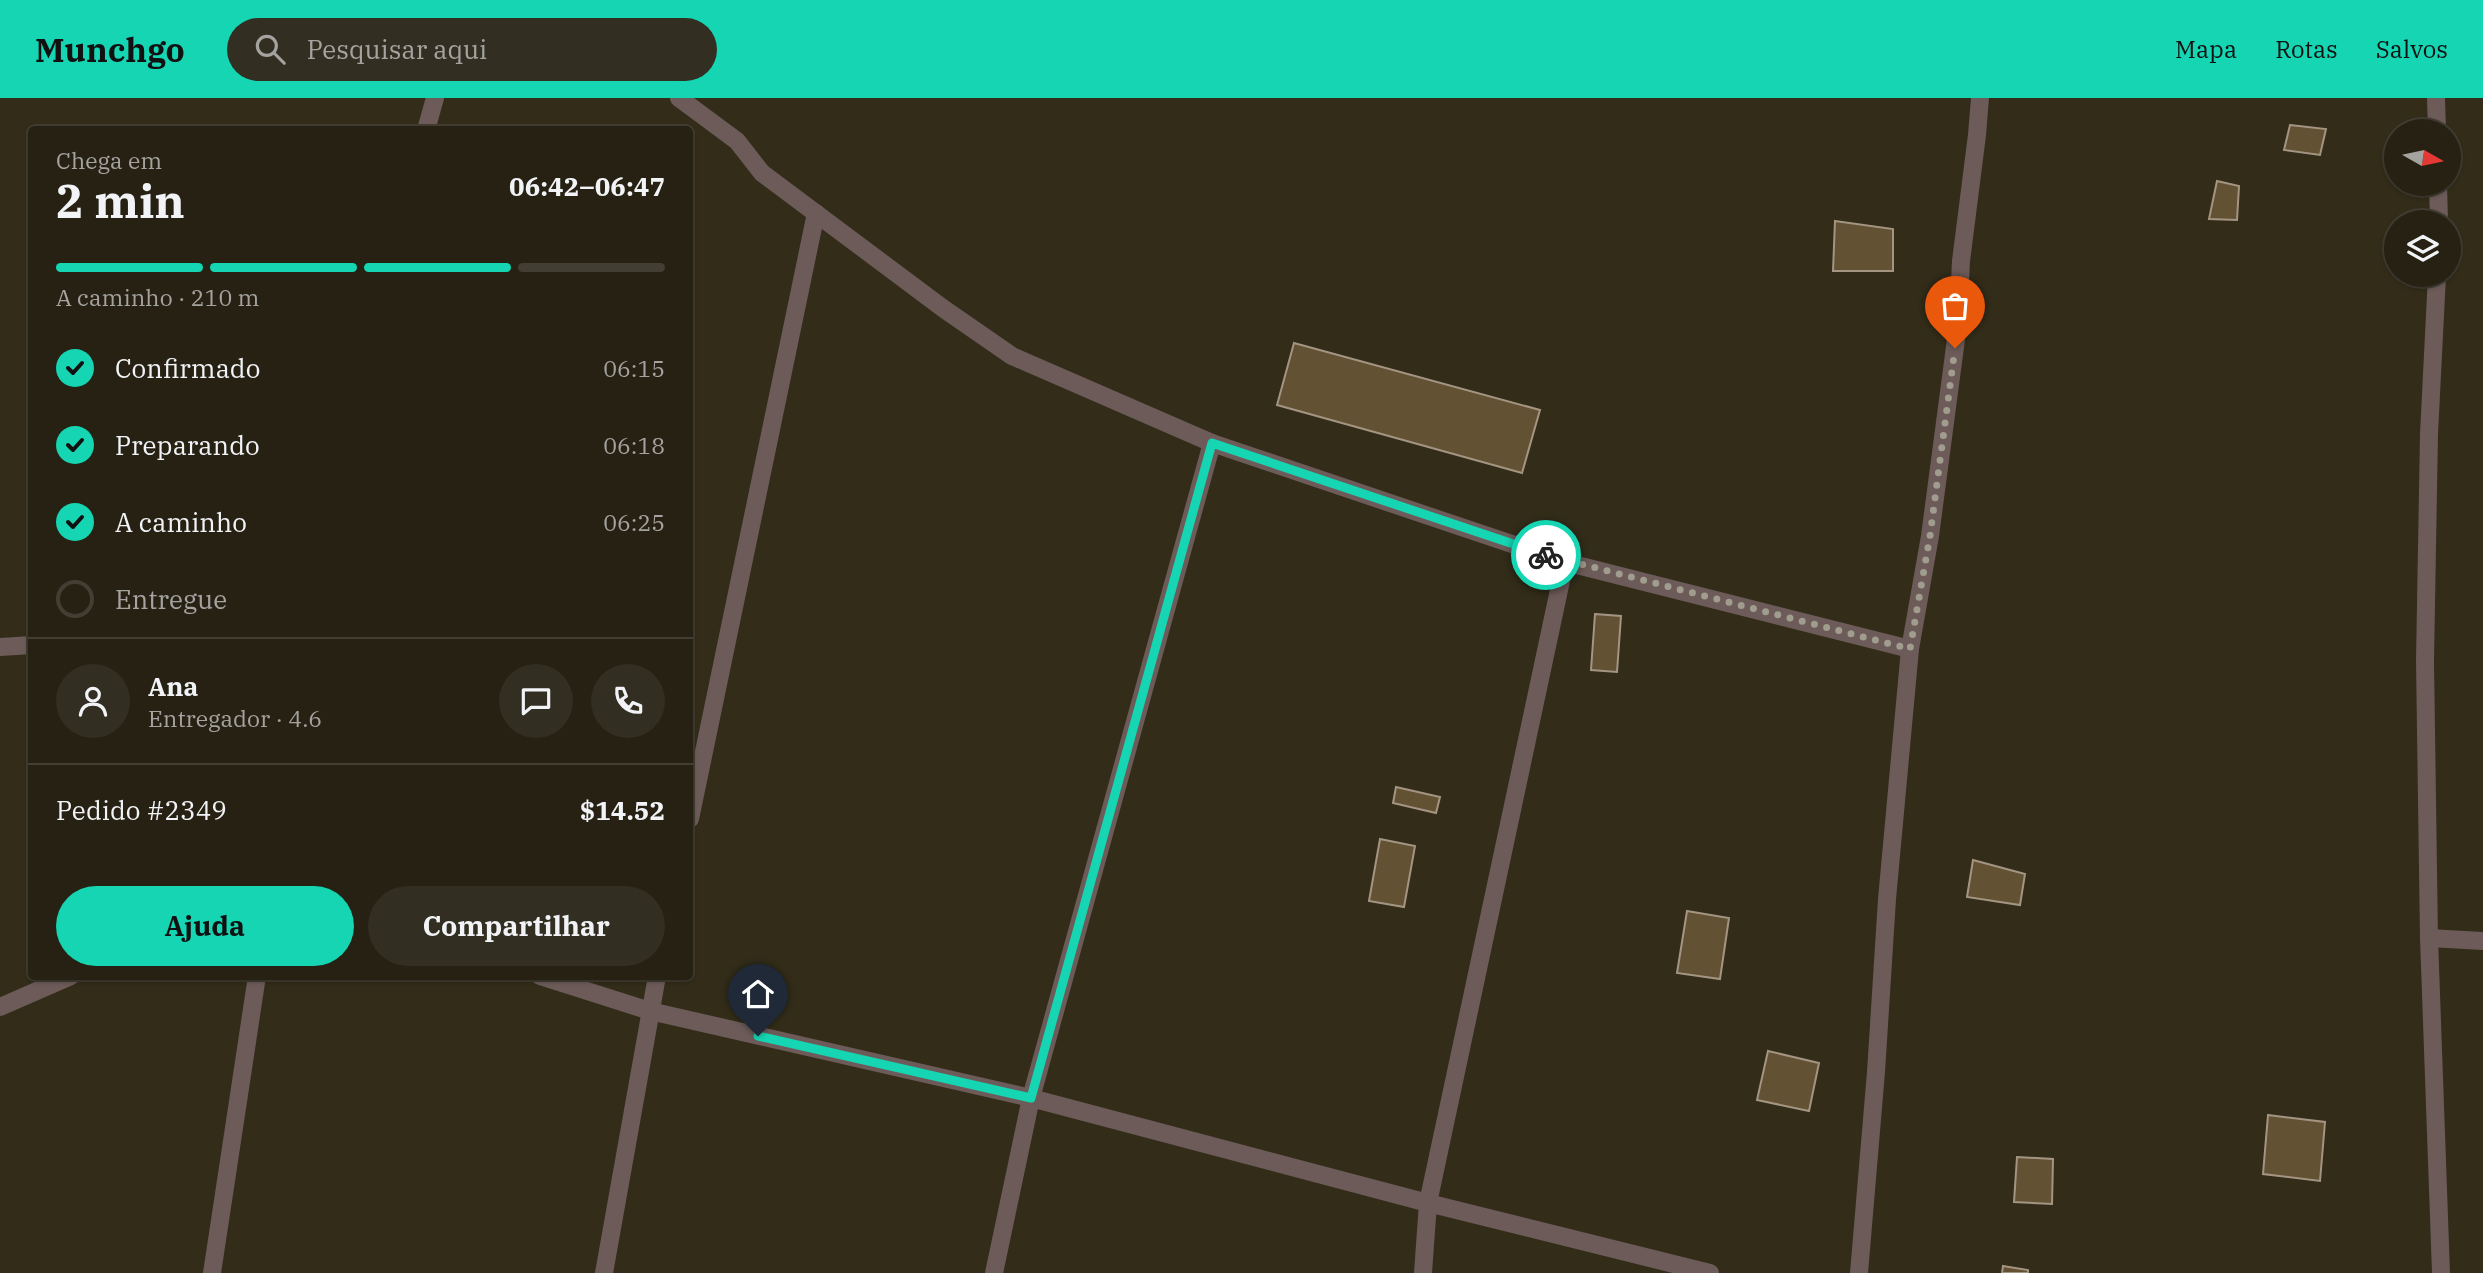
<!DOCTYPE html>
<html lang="pt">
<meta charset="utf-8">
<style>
body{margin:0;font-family:"IBM Plex Serif",serif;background:#322e21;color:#f1f3f6;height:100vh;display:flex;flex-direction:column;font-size:26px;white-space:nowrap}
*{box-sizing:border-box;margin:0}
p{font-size:23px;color:#a4a3a0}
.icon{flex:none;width:38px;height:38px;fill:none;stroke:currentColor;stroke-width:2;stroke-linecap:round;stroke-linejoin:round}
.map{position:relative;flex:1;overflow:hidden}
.sheet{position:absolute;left:28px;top:28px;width:665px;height:854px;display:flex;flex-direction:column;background:#262113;border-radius:7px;box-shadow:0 2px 5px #0004,0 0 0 2px #423e33}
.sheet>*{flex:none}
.needle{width:46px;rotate:99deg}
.fabs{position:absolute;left:2384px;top:21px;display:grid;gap:14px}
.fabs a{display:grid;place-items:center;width:77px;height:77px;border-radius:50%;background:#262113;box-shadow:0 2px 5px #0004,0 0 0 2px #423e33;font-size:35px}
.pin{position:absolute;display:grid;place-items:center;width:60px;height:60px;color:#fff;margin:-72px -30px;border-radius:50% 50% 50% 0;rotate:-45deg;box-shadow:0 0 7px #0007}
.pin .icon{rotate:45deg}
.courier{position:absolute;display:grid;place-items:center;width:70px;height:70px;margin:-35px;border:5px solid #15d5b3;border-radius:50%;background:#fff;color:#222;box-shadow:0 2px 9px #0007}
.overview em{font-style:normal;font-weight:700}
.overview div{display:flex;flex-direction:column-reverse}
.overview{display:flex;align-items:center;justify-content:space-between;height:119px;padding:0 28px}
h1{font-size:46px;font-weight:700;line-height:52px}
.bar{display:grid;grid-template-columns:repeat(4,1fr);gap:10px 7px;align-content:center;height:84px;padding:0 28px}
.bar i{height:9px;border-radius:5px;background:#423e33}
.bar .current{background:#15d5b3}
.bar p{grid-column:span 4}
.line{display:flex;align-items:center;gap:18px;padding:0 28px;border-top:2px solid #423e33}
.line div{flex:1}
.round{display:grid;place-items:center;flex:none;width:74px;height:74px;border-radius:37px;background:#322e21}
ol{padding:0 28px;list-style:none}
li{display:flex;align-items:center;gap:21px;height:77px}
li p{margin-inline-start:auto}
li .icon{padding:7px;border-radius:50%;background:#15d5b3;color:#111;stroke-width:4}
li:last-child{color:#a4a3a0}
li i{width:38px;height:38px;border:4px solid #423e33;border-radius:50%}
.button{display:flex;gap:14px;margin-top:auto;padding:14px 28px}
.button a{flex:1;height:80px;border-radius:42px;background:#15d5b3;color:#111;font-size:28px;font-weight:700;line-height:80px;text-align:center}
.button a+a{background:#322e21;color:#f1f3f6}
header{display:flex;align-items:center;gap:42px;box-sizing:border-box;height:98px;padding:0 35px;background:#15d5b3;color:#111}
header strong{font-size:33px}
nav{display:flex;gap:38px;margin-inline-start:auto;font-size:24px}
.search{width:490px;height:63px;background:#322e21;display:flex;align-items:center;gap:18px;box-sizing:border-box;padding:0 24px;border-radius:38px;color:#a4a3a0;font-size:26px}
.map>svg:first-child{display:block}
.building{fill:#635134;stroke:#a39582;stroke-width:2}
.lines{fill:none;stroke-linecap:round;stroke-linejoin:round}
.street{stroke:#6c5b59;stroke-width:18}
.done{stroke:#a09c8e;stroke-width:7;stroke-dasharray:0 12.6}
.route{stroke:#15d5b3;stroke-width:9}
</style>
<header>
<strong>Munchgo</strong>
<div class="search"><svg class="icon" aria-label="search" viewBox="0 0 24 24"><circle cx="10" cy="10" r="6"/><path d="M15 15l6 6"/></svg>Pesquisar aqui</div>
<nav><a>Mapa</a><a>Rotas</a><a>Salvos</a></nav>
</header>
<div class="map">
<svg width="2483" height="1175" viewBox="0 0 2483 1175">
<rect width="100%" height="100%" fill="#322c19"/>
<g class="building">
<path d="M2290 27 2326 31 2320 57 2284 52Z"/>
<path d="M2217 83 2239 88 2237 122 2209 121Z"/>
<path d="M1835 123 1893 131V173H1833Z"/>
<path d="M1294 245 1540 312 1522 375 1277 307Z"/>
<path d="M1595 516 1621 518 1617 574 1591 572Z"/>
<path d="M1396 689 1440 699 1436 715 1393 705Z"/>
<path d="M1380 741 1415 748 1404 809 1369 803Z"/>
<path d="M1973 762 2025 776 2020 807 1967 799Z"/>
<path d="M1687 813 1729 820 1720 881 1677 875Z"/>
<path d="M1768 953 1819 965 1809 1013 1757 1002Z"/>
<path d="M2268 1017 2325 1024 2320 1083 2263 1076Z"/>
<path d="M2017 1059 2053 1061 2052 1106 2014 1104Z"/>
<path d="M2003 1168 2028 1172V1175H2002Z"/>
</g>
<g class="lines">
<g class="street">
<path d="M679 0 737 43 762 75 944 211 1012 258 1212 345 1565 464 1910 551"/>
<path d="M2436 0 2437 33"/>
<path d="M426 32 435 0"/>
<path d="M2438 86 2439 124"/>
<path d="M2437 177 2429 336 2425 563 2429 840 2483 843"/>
<path d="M1565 464 1428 1105 1710 1175"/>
<path d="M0 549 32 547"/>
<path d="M690 721 816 115"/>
<path d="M2429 840 2441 1175"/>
<path d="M540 878 650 913 1031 1000 1428 1105 1423 1175"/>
<path d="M0 909 71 878"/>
<path d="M212 1175 257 878"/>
<path d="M604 1175 657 878"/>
<path d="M994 1175 1031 1000 1212 345"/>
<path d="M1859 1175 1876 974 1887 801 1910 551 1930 438 1958 226 1961 163 1977 37 1980 0"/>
</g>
</g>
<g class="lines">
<path class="done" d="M1546 457 1910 551 1930 438 1955 250"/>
<path class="route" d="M758 938 1031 1000 1212 345 1546 457"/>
</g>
</svg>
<div class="fabs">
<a><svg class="needle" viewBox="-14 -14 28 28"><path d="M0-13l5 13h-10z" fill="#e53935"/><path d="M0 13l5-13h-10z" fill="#a4a3a0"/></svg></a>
<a><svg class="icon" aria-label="layers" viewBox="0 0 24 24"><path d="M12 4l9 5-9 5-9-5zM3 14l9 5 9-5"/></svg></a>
</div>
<div class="pin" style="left:1955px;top:250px;background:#ea580c"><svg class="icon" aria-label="bag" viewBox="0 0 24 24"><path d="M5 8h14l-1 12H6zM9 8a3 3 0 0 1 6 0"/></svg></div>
<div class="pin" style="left:758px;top:938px;background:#1f2937"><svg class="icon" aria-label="home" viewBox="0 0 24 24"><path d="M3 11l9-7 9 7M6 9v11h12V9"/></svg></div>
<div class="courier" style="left:1546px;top:457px"><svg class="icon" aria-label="bike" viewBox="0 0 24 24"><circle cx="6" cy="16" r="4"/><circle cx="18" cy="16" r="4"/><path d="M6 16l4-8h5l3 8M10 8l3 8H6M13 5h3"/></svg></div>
<section class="sheet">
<div class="overview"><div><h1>2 min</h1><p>Chega em</p></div><em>06:42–06:47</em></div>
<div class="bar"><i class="current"></i><i class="current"></i><i class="current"></i><i></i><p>A caminho · 210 m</p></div>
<ol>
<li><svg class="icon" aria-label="check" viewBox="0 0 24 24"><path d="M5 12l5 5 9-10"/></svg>Confirmado<p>06:15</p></li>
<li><svg class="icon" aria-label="check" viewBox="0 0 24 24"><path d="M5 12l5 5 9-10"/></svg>Preparando<p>06:18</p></li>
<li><svg class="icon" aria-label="check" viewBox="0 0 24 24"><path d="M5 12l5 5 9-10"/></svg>A caminho<p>06:25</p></li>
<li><i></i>Entregue</li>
</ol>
<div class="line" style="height:126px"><a class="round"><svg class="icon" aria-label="person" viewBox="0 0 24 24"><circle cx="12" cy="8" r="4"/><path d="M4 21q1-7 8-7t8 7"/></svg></a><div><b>Ana</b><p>Entregador · 4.6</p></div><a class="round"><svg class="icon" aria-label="chat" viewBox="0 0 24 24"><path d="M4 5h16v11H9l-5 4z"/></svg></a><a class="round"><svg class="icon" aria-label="phone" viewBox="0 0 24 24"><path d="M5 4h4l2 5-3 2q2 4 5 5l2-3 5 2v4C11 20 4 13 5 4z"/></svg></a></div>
<div class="line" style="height:91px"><div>Pedido #2349</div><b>$14.52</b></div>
<div class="button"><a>Ajuda</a><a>Compartilhar</a></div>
</section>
</div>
